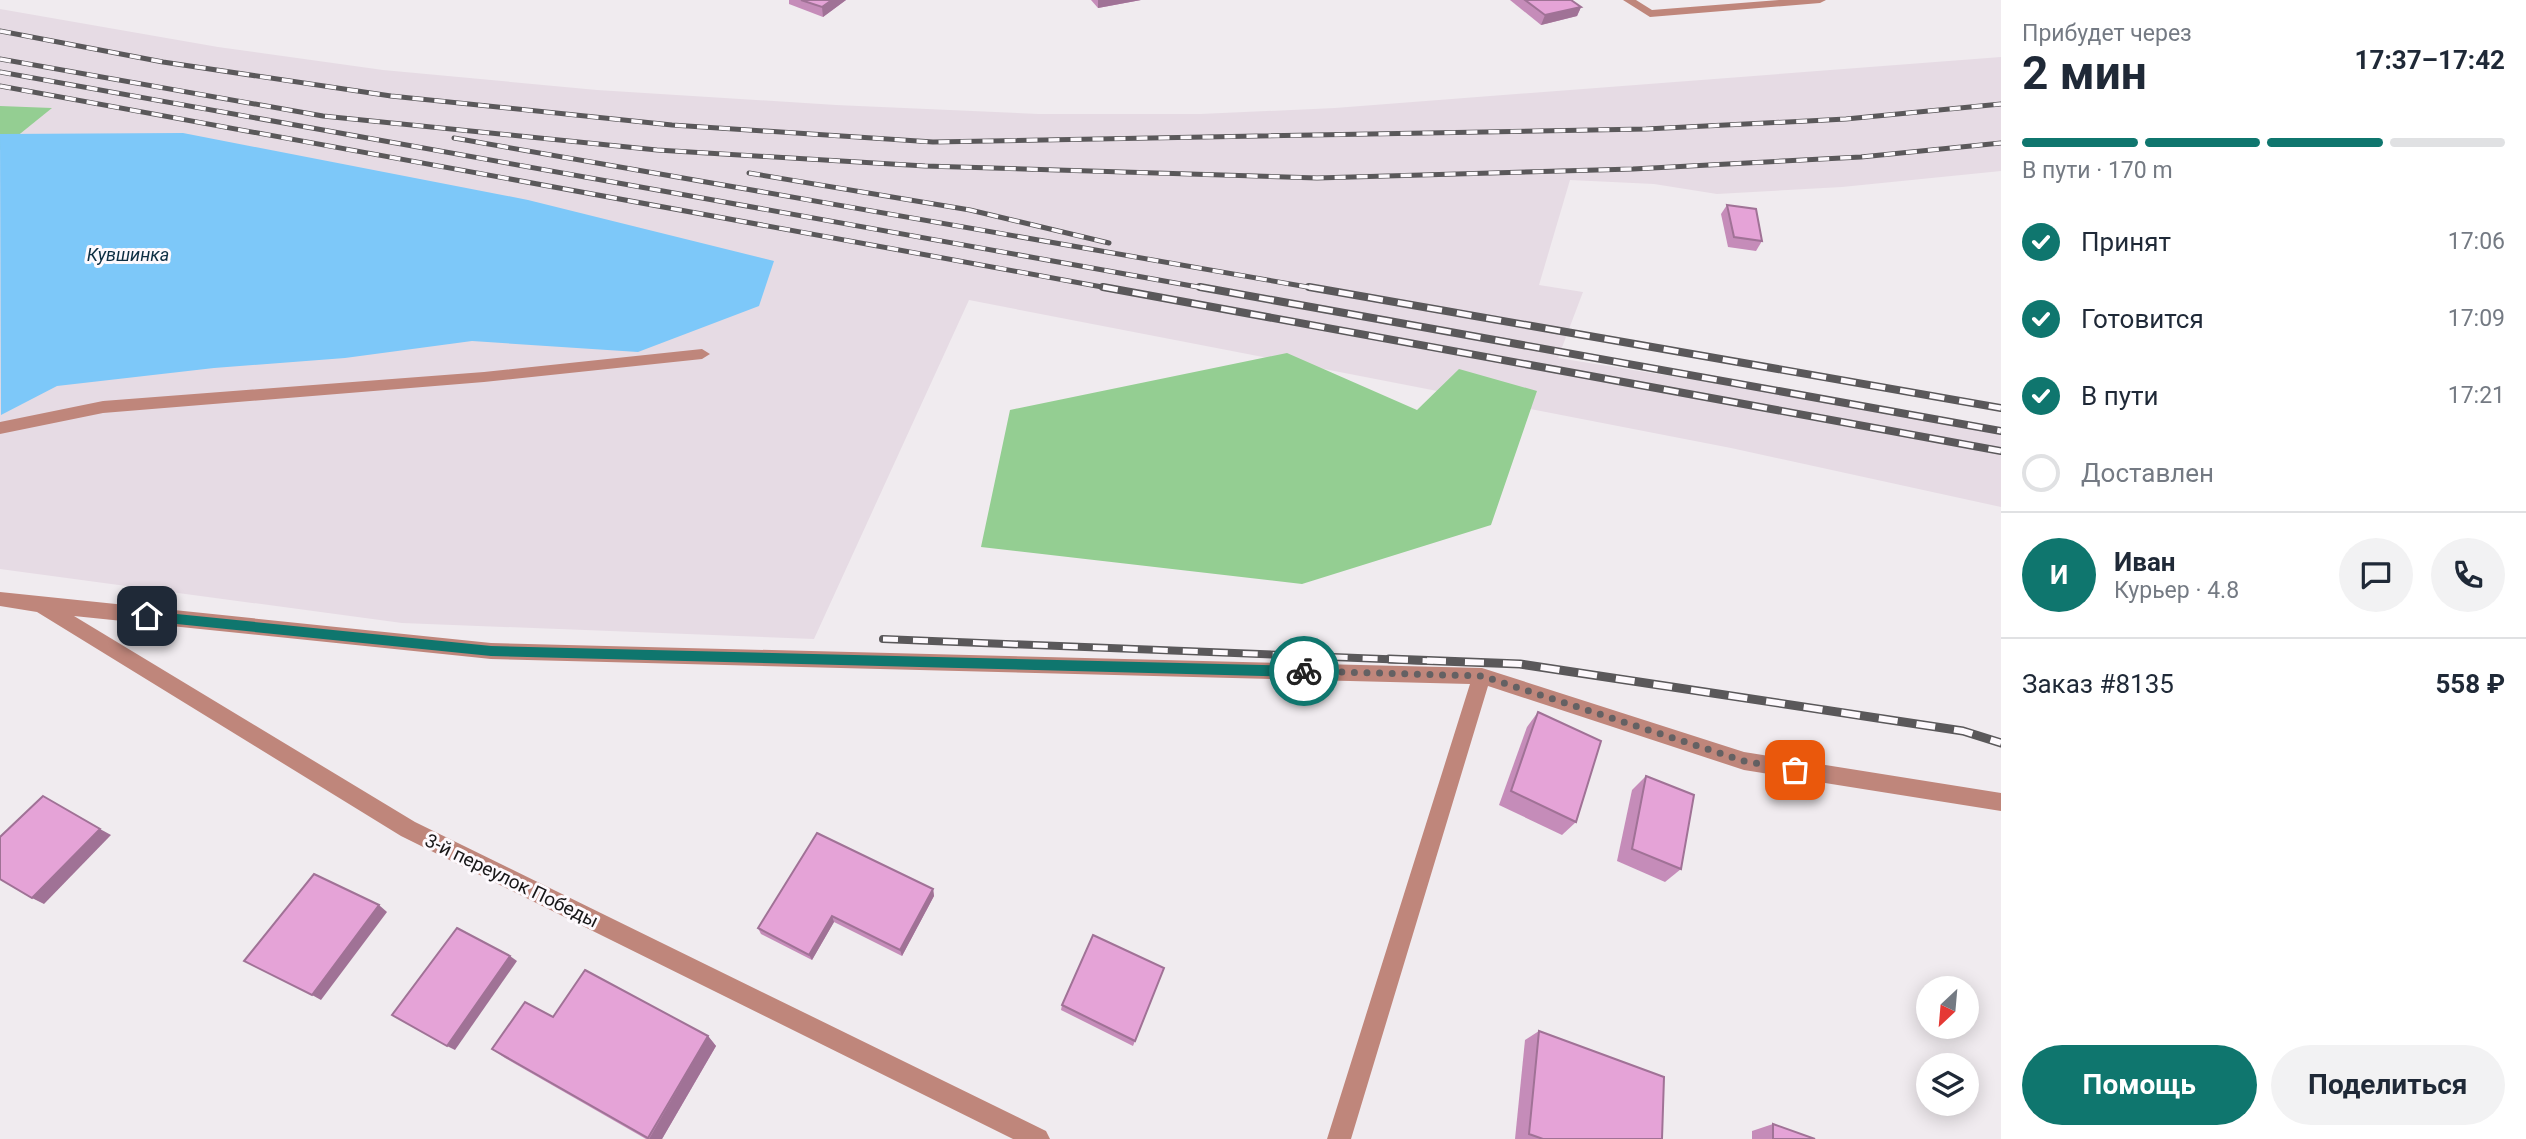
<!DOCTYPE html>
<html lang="ru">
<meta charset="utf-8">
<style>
body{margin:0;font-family:Roboto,sans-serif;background:#f2f2f3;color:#1f2937;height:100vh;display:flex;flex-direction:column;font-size:26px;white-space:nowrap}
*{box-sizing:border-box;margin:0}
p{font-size:23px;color:#747a83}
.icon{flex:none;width:38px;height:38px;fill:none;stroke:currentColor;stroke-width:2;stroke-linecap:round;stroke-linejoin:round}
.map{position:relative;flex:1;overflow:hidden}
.drawer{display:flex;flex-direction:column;background:#fff;width:525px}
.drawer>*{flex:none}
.needle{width:46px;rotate:206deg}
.tools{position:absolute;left:1916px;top:976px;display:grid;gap:14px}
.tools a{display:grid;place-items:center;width:63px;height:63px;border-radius:50%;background:#fff;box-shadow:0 4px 18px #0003;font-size:35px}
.pin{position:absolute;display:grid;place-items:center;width:60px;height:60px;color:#fff;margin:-30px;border-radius:14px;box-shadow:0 4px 10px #0006}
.courier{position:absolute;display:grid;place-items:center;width:70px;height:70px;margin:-35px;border:5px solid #0f766e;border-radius:50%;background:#fff;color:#222;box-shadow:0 2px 9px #0007}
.head em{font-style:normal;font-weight:700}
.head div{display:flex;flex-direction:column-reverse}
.head{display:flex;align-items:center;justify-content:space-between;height:119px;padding:0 21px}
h1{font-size:46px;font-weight:700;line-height:52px}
.bar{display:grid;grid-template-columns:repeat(4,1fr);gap:10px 7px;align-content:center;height:84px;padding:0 21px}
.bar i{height:9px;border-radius:5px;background:#e0e1e3}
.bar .selected{background:#0f766e}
.bar p{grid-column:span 4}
.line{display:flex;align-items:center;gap:18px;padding:0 21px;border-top:2px solid #e0e1e3}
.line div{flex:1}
.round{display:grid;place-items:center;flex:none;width:74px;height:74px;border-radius:37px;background:#f2f2f3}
ol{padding:0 21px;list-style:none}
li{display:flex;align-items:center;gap:21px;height:77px}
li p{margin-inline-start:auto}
li .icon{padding:7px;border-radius:50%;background:#0f766e;color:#fff;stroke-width:4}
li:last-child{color:#747a83}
li i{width:38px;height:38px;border:4px solid #e0e1e3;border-radius:50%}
.button{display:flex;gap:14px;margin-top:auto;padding:14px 21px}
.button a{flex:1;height:80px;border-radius:42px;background:#0f766e;color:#fff;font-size:28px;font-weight:700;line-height:80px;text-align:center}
.button a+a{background:#f2f2f3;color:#1f2937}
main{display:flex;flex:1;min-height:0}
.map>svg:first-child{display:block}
.built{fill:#e6dbe4}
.forest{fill:#94ce92}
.water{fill:#7dc8f9}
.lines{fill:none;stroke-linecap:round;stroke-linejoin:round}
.minor{fill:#bf867b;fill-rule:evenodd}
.rail-far2-casing{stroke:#5a585a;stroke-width:5}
.rail-far1-casing{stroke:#5a585a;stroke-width:8}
.rail-casing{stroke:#5a585a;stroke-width:9}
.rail-far2{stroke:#fdf9fd;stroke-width:3.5;stroke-dasharray:11;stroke-linecap:butt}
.rail-far1{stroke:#fdf9fd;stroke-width:5;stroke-dasharray:15;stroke-linecap:butt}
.rail{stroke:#fdf9fd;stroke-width:6;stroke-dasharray:19;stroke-linecap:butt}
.wall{fill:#c58cb9}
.shaded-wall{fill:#a07296}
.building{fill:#e5a3d7;stroke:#a07296;stroke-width:2}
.route{fill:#0f766e}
.done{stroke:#646163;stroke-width:7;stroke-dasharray:0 12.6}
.labels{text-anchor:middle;stroke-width:6;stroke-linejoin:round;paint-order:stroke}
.far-water-label{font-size:18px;font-style:italic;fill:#0c2e42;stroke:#fdf9fd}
.street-label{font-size:19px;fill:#181718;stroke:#fdf9fd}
</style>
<main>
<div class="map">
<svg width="2001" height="1139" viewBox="0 0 2001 1139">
<rect width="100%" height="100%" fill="#f0ebef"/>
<path class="built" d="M0 9 218 47 383 70 597 90 836 105 1039 114H1200L1335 108 2001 57V171L1842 187 1717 194 1654 184 1570 180 1539 285 1583 292 1558 358 2001 429V507L1731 448 969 300 814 639 402 623 0 569Z"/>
<g class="forest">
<path d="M0 106 52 108 0 150Z"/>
<path d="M1287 353 1417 410 1459 369 1537 391 1491 525 1302 584 981 547 1010 410Z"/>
</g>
<path class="water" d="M183 133 528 200 774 261 759 306 638 352 472 341 345 358 214 368 57 386 1 415 0 134Z"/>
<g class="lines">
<g class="minor">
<path d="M1623 0H1636L1652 10 1779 0H1826L1820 3 1650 17Z"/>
<path d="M702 349 710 354 702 359 484 382 103 413 0 434V422L103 401 484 372Z"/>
<path d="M0 592 491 643 1482 668 1744 752 2001 793V811L1744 770 1488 686 1351 1139H1327L1470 684 491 659 74 616 415 822 1046 1131 1050 1139H1013L401 836 37 612 0 606Z"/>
</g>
<defs>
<g id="rail-far2">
<path d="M0 31 163 62 391 96 672 125 933 142 1646 129 1846 119 2001 104"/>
<path d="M0 59 323 116 657 150 925 166 1317 178 1633 169 1861 157 2001 143"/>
<path d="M0 72 1209 289"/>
<path d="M0 86 1113 289"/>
<path d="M454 138 1319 289"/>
<path d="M749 173 970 210 1109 243"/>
</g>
<g id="rail-far1">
<path d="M1103 287 2001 451"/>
<path d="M1200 287 2001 431"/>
<path d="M1309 287 2001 408"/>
<path d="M883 639 1433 661"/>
</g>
<path id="rail" d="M1389 659 1520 664 1963 731 2001 743"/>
</defs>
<use href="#rail-far2" class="rail-far2-casing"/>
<use href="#rail-far1" class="rail-far1-casing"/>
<use href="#rail" class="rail-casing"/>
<use href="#rail-far2" class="rail-far2"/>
<use href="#rail-far1" class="rail-far1"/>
<use href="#rail" class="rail"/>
</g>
<g class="wall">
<path d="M789 0H846L823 17 789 4Z"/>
<path d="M1091 0H1141L1098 8Z"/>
<path d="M1510 0H1571L1581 7 1577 16 1541 25Z"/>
<path d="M1727 205 1762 241 1756 251 1728 247 1721 214Z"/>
<path d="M1538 712 1576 822 1562 835 1499 805 1527 727Z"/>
<path d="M1646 776 1681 869 1665 882 1617 861 1632 790Z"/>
<path d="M933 889 934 896 902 956 834 922 812 960 761 934 758 928Z"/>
<path d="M1164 968 1133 1046 1061 1010 1062 1005Z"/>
<path d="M553 1017 708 1036 716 1046 662 1139H646L505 1058 492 1049Z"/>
<path d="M1539 1031 1662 1139H1515L1525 1040Z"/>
<path d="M1773 1124 1815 1139H1752V1131Z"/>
</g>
<g class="shaded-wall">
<path d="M832 0H846L823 17 822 7Z"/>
<path d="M1098 0H1141L1098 8Z"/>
<path d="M1581 7 1577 16 1541 25 1545 15Z"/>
<path d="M100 829 111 835 44 904 32 898Z"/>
<path d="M933 889 934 896 902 956 900 950Z"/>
<path d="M379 905 387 912 321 1000 312 995Z"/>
<path d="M832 916 834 922 812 960 809 955Z"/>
<path d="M510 956 517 961 455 1050 447 1046Z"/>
<path d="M708 1036 716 1046 662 1139H649Z"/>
</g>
<g class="building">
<path d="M801 0H832L822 7Z"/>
<path d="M1525 0H1571L1581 7 1545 15Z"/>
<path d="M1727 205 1756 209 1762 241 1734 237Z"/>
<path d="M1538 712 1601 741 1576 822 1511 791Z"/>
<path d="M1646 776 1694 795 1681 869 1632 849Z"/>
<path d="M43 796 100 829 32 898 0 879V837Z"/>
<path d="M817 833 933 889 900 950 832 916 809 955 758 928Z"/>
<path d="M314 874 379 905 312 995 244 961Z"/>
<path d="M457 928 510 956 447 1046 392 1015Z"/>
<path d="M1093 935 1164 968 1135 1041 1062 1005Z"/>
<path d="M585 970 708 1036 648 1138 492 1049 525 1002 553 1017Z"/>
<path d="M1539 1031 1664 1077 1662 1139H1543L1529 1134Z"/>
<path d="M1773 1124 1815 1139H1773Z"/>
</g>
<path class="route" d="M147 611 491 646 1304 666 1310 671 1304 677 491 656 147 621 141 616Z"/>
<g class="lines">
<path class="done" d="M1304 671 1482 676 1744 761 1795 770"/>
</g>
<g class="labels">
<g class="far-water-label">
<text x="128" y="261">Кувшинка</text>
</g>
<g class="street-label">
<text transform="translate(512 880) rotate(26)" y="7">3-й переулок Победы</text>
</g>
</g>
</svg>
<div class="tools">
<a><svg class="needle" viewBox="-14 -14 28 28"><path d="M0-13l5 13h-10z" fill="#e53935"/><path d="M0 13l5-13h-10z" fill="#747a83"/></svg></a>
<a><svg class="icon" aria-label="layers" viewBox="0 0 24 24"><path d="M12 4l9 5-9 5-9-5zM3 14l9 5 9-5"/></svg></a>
</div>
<div class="pin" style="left:1795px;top:770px;background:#ea580c"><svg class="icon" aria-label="bag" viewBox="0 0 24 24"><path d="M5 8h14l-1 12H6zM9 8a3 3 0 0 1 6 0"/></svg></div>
<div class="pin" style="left:147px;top:616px;background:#1f2937"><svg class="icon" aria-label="home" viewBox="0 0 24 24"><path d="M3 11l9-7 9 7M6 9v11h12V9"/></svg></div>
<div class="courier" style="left:1304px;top:671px"><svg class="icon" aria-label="bike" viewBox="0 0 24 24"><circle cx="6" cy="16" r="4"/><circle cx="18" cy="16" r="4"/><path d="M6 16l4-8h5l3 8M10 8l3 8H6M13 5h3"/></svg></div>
</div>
<section class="drawer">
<div class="head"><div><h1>2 мин</h1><p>Прибудет через</p></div><em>17:37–17:42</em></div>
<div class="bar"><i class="selected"></i><i class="selected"></i><i class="selected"></i><i></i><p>В пути · 170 m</p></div>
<ol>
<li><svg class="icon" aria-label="check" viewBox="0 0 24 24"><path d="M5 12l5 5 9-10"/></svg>Принят<p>17:06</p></li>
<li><svg class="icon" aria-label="check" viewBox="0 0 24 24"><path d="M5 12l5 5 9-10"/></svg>Готовится<p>17:09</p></li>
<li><svg class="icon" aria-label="check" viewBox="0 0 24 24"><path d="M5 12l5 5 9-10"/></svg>В пути<p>17:21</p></li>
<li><i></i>Доставлен</li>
</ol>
<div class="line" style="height:126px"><b class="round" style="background:#0f766e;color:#fff">И</b><div><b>Иван</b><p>Курьер · 4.8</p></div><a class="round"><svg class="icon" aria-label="chat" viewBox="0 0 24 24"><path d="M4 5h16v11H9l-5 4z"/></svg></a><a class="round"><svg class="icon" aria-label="phone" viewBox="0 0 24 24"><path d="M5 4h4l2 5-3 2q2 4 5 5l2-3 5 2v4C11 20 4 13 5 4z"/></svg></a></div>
<div class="line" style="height:91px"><div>Заказ #8135</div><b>558 ₽</b></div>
<div class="button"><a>Помощь</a><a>Поделиться</a></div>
</section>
</main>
